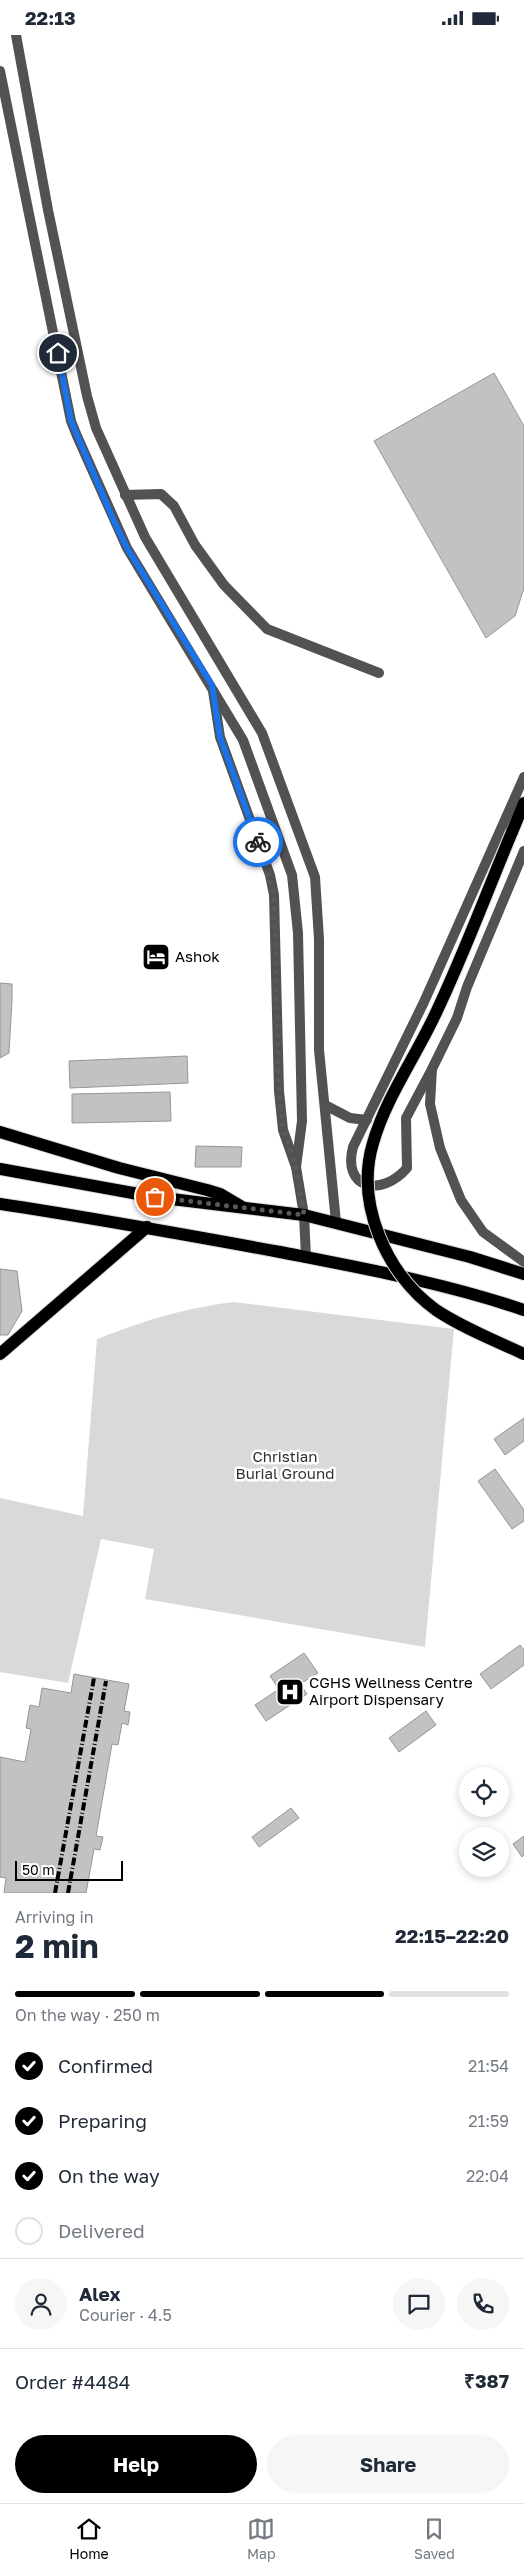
<!DOCTYPE html>
<meta charset="utf-8">
<style>
body{margin:0;font-family:"Golos Text",sans-serif;background:#f6f6f7;color:#1f2937;height:100vh;display:flex;flex-direction:column;font-size:19px;white-space:nowrap}
*{box-sizing:border-box;margin:0}
p{font-size:16px;color:#747a83}
.icon{flex:none;width:28px;height:28px;fill:none;stroke:currentColor;stroke-width:2;stroke-linecap:round;stroke-linejoin:round}
.map{position:relative;height:1858px;overflow:hidden}
.sheet{display:flex;flex-direction:column;background:#fff;flex:1}
.sheet>*{flex:none}
.tools{position:absolute;left:459px;top:1732px;display:grid;gap:10px}
.tools a{display:grid;place-items:center;width:50px;height:50px;border-radius:50%;background:#fff;box-shadow:0 2px 8px #0003;font-size:25px}
.scale{position:absolute;left:15px;bottom:12px;width:108px;box-sizing:border-box;padding-left:5px;border:2px solid #000;border-top:0;font-size:14px;line-height:18px;white-space:nowrap;color:#000;-webkit-text-stroke:4px #fff;paint-order:stroke}
.pin{position:absolute;display:grid;place-items:center;width:42px;height:42px;color:#fff;margin:-21px;border:2px solid #fff;border-radius:50%;box-shadow:0 1px 5px #0007}
.courier{position:absolute;display:grid;place-items:center;width:50px;height:50px;margin:-25px;border:4px solid #1a73e8;border-radius:50%;background:#fff;color:#222;box-shadow:0 1px 6px #0007}
.headline em{font-style:normal;font-weight:700}
.headline div{display:flex;flex-direction:column-reverse}
.headline{display:flex;align-items:center;justify-content:space-between;height:85px;padding:0 15px}
h1{font-size:32px;font-weight:700;line-height:38px}
.bar{display:grid;grid-template-columns:repeat(4,1fr);gap:8px 5px;align-content:center;height:60px;padding:0 15px}
.bar i{height:6px;border-radius:4px;background:#e0e1e3}
.bar .on{background:#000}
.bar p{grid-column:span 4}
.line{display:flex;align-items:center;gap:12px;padding:0 15px;border-top:1px solid #e0e1e3}
.line div{flex:1}
.round{display:grid;place-items:center;flex:none;width:52px;height:52px;border-radius:26px;background:#f6f6f7}
ol{padding:0 15px;list-style:none}
li{display:flex;align-items:center;gap:15px;height:55px}
li p{margin-inline-start:auto}
li .icon{padding:5px;border-radius:50%;background:#000;color:#fff;stroke-width:4}
li:last-child{color:#747a83}
li i{width:28px;height:28px;border:2px solid #e0e1e3;border-radius:50%}
.action{display:flex;gap:10px;margin-top:auto;padding:10px 15px}
.action a{flex:1;height:58px;border-radius:30px;background:#000;color:#fff;font-size:20px;font-weight:700;line-height:58px;text-align:center}
.action a+a{background:#f6f6f7;color:#1f2937}
.status{display:flex;justify-content:space-between;align-items:center;height:35px;padding:0 25px;background:#fff;direction:ltr}
.status svg{height:14px;fill:currentColor}
.dock{display:flex;justify-content:space-around;align-items:center;height:70px;border-top:1px solid #e0e1e3;background:#fff;font-size:14px;color:#747a83}
.dock a{display:grid;justify-items:center;gap:2px}
.dock .on{color:#000}
.map>svg:first-child{display:block}
.green{fill:#d9d9d9}
.building{fill:#c2c2c2;stroke:#969696}
.lines{fill:none;stroke-linecap:round;stroke-linejoin:round}
.primary-casing{stroke:#dbdbdb;stroke-width:14}
.minor{stroke:#525252;stroke-width:10}
.tertiary{stroke:#525252;stroke-width:10}
.primary{stroke:#000;stroke-width:12}
.rail{stroke:#000;stroke-width:4;stroke-dasharray:8 2.5 1 2.5;stroke-linecap:butt}
.primary-bridge-casing{stroke:#dbdbdb;stroke-width:14;stroke-linecap:butt}
.primary-bridge{stroke:#000;stroke-width:12}
.done{stroke:#595959;stroke-width:5;stroke-dasharray:0 9}
.route{stroke:#1a73e8;stroke-width:6}
.labels{text-anchor:middle;stroke-width:5;stroke-linejoin:round;paint-order:stroke}
.poi-label{font-size:15px;fill:#000;stroke:#fff;text-anchor:start}
.park-label{font-size:15px;fill:#303030;stroke:#fff}
</style>
<div class="status"><b>22:13</b><svg viewBox="0 0 49 12"><path d="M0 12V9h3v3zM5 12V6h3v6zM10 12V3h3v9zM15 12V0h3v12zM26 1h20v11H26zM47 4h2v5h-2z"/></svg></div>
<div class="map">
<svg width="524" height="1858" viewBox="0 0 524 1858">
<rect width="100%" height="100%" fill="#fff"/>
<path class="green" d="M234 1267 454 1294 425 1612 145 1564 154 1514 101 1504 68 1648 0 1637V1463L83 1481 97 1304C146 1285 181 1274 234 1267Z"/>
<g class="building">
<path d="M494 338 524 391V553L515 581 486 603 374 406Z"/>
<path d="M0 948 12 949V965L9 1018 0 1023Z"/>
<path d="M187 1021 188 1048 70 1053 69 1026Z"/>
<path d="M170 1057 171 1086 72 1088V1059Z"/>
<path d="M196 1111 242 1112 241 1132H195Z"/>
<path d="M0 1234 17 1236 22 1276 8 1300H0Z"/>
<path d="M524 1383V1406L505 1420 494 1404Z"/>
<path d="M495 1434 524 1475V1486L512 1494 478 1446Z"/>
<path d="M520 1610 524 1615V1630L491 1654 480 1639Z"/>
<path d="M304 1618 318 1638 300 1649 307 1659 266 1686 255 1670 279 1654 270 1641Z"/>
<path d="M74 1639 129 1649 124 1676 130 1677 128 1690 122 1688 118 1710 112 1709 96 1801 103 1802 100 1815 94 1814 86 1858H4L6 1843 0 1842V1722L25 1727 31 1694 26 1693 30 1670 39 1672 42 1653 71 1658Z"/>
<path d="M426 1676 436 1690 399 1717 389 1703Z"/>
<path d="M291 1773 299 1783 259 1812 252 1802Z"/>
<path d="M524 1801V1820L522 1822 513 1809Z"/>
</g>
<g class="lines">
<defs>
<g id="primary">
<path d="M512 797 524 768"/>
<path d="M0 1097 119 1133 207 1155 220 1159 242 1172"/>
<path d="M0 1134 155 1162 304 1180 470 1222 524 1239"/>
<path d="M0 1169C94 1183 187 1200 280 1217 362 1233 445 1248 524 1275"/>
<path d="M0 1319 147 1192"/>
</g>
</defs>
<use href="#primary" class="primary-casing"/>
<path class="minor" d="M125 460 161 459 174 471 195 510 224 550 267 594 379 638"/>
<g class="tertiary">
<path d="M16 0 48 175 87 361 96 393 145 502 262 698 315 842 319 904V1015L336 1187"/>
<path d="M0 36 71 386 77 401 127 513 243 705 292 840 298 898 302 1086 296 1132"/>
<path d="M213 656 220 702 270 840 274 860 279 1056 283 1095 296 1132 304 1180 306 1222"/>
<path d="M524 816 467 952 457 983 432 1034 430 1069 440 1113 461 1165 483 1197 524 1227"/>
<path d="M432 1034 406 1083 407 1133C381 1163 342 1154 353 1112L424 967 524 742"/>
<path d="M325 1070 350 1083 367 1085"/>
</g>
<use href="#primary" class="primary"/>
<g class="rail">
<path d="M55 1858 94 1643"/>
<path d="M68 1858 106 1646"/>
</g>
<defs>
<path id="primary-bridge" d="M512 797C486 859 463 922 434 982 414 1024 386 1063 373 1108 355 1168 386 1239 436 1275 463 1293 494 1305 524 1319"/>
</defs>
<use href="#primary-bridge" class="primary-bridge-casing"/>
<use href="#primary-bridge" class="primary-bridge"/>
</g>
<g class="lines">
<path class="done" d="M155 1162 304 1180 296 1132 282 1088 279 1056 274 860 258 807"/>
<path class="route" d="M58 318 71 386 114 486 127 513 212 650 220 702 258 807"/>
</g>
<defs>
<symbol id="hotel-square" viewBox="-11 -11 22 22"><rect x="-9" y="-9" width="18" height="18" rx="4" fill="#000" stroke="#fff"/><path d="M-6-4.5h1.5V1H6V5H4.5V3h-9V5H-6ZM-4 0a1.8 1.8 0 1 1 3.6 0ZM.5 0V-2.5h3Q6-2.5 6 0Z" fill="#fff"/></symbol>
<symbol id="hospital-square" viewBox="-11 -11 22 22"><rect x="-9" y="-9" width="18" height="18" rx="4" fill="#000" stroke="#fff"/><path d="M-5-5h3v3.5h4V-5h3V5h-3V1.5h-4V5h-3Z" fill="#fff"/></symbol>
</defs>
<g fill-rule="evenodd">
<use href="#hotel-square" x="140" y="906" width="32" height="32"/>
<use href="#hospital-square" x="274" y="1641" width="32" height="32"/>
</g>
<g class="labels">
<g class="poi-label">
<text x="175" y="927">Ashok</text>
<text x="309" y="1653">CGHS Wellness Centre<tspan x="309" dy="17">Airport Dispensary</tspan></text>
</g>
<g class="park-label">
<text x="285" y="1427">Christian<tspan x="285" dy="17">Burial Ground</tspan></text>
</g>
</g>
</svg>
<div class="tools">
<a><svg class="icon" aria-label="locate" viewBox="0 0 24 24"><circle cx="12" cy="12" r="6"/><path d="M12 2v4M12 18v4M2 12h4M18 12h4"/></svg></a>
<a><svg class="icon" aria-label="layers" viewBox="0 0 24 24"><path d="M12 4l9 5-9 5-9-5zM3 14l9 5 9-5"/></svg></a>
</div>
<div class="scale">50 m</div>
<div class="pin" style="left:155px;top:1162px;background:#ea580c"><svg class="icon" aria-label="bag" viewBox="0 0 24 24"><path d="M5 8h14l-1 12H6zM9 8a3 3 0 0 1 6 0"/></svg></div>
<div class="pin" style="left:58px;top:318px;background:#1f2937"><svg class="icon" aria-label="home" viewBox="0 0 24 24"><path d="M3 11l9-7 9 7M6 9v11h12V9"/></svg></div>
<div class="courier" style="left:258px;top:807px"><svg class="icon" aria-label="bike" viewBox="0 0 24 24"><circle cx="6" cy="16" r="4"/><circle cx="18" cy="16" r="4"/><path d="M6 16l4-8h5l3 8M10 8l3 8H6M13 5h3"/></svg></div>
</div>
<section class="sheet">
<div class="headline"><div><h1>2 min</h1><p>Arriving in</p></div><em>22:15–22:20</em></div>
<div class="bar"><i class="on"></i><i class="on"></i><i class="on"></i><i></i><p>On the way · 250 m</p></div>
<ol>
<li><svg class="icon" aria-label="check" viewBox="0 0 24 24"><path d="M5 12l5 5 9-10"/></svg>Confirmed<p>21:54</p></li>
<li><svg class="icon" aria-label="check" viewBox="0 0 24 24"><path d="M5 12l5 5 9-10"/></svg>Preparing<p>21:59</p></li>
<li><svg class="icon" aria-label="check" viewBox="0 0 24 24"><path d="M5 12l5 5 9-10"/></svg>On the way<p>22:04</p></li>
<li><i></i>Delivered</li>
</ol>
<div class="line" style="height:90px"><a class="round"><svg class="icon" aria-label="person" viewBox="0 0 24 24"><circle cx="12" cy="8" r="4"/><path d="M4 21q1-7 8-7t8 7"/></svg></a><div><b>Alex</b><p>Courier · 4.5</p></div><a class="round"><svg class="icon" aria-label="chat" viewBox="0 0 24 24"><path d="M4 5h16v11H9l-5 4z"/></svg></a><a class="round"><svg class="icon" aria-label="phone" viewBox="0 0 24 24"><path d="M5 4h4l2 5-3 2q2 4 5 5l2-3 5 2v4C11 20 4 13 5 4z"/></svg></a></div>
<div class="line" style="height:65px"><div>Order #4484</div><b>₹387</b></div>
<div class="action"><a>Help</a><a>Share</a></div>
</section>
<nav class="dock">
<a class="on"><svg class="icon" aria-label="home" viewBox="0 0 24 24"><path d="M3 11l9-7 9 7M6 9v11h12V9"/></svg>Home</a>
<a><svg class="icon" aria-label="map" viewBox="0 0 24 24"><path d="M3 6l6-2 6 2 6-2v14l-6 2-6-2-6 2zM9 4v14M15 6v14"/></svg>Map</a>
<a><svg class="icon" aria-label="saved" viewBox="0 0 24 24"><path d="M7 4h10v16l-5-4-5 4z"/></svg>Saved</a>
</nav>
